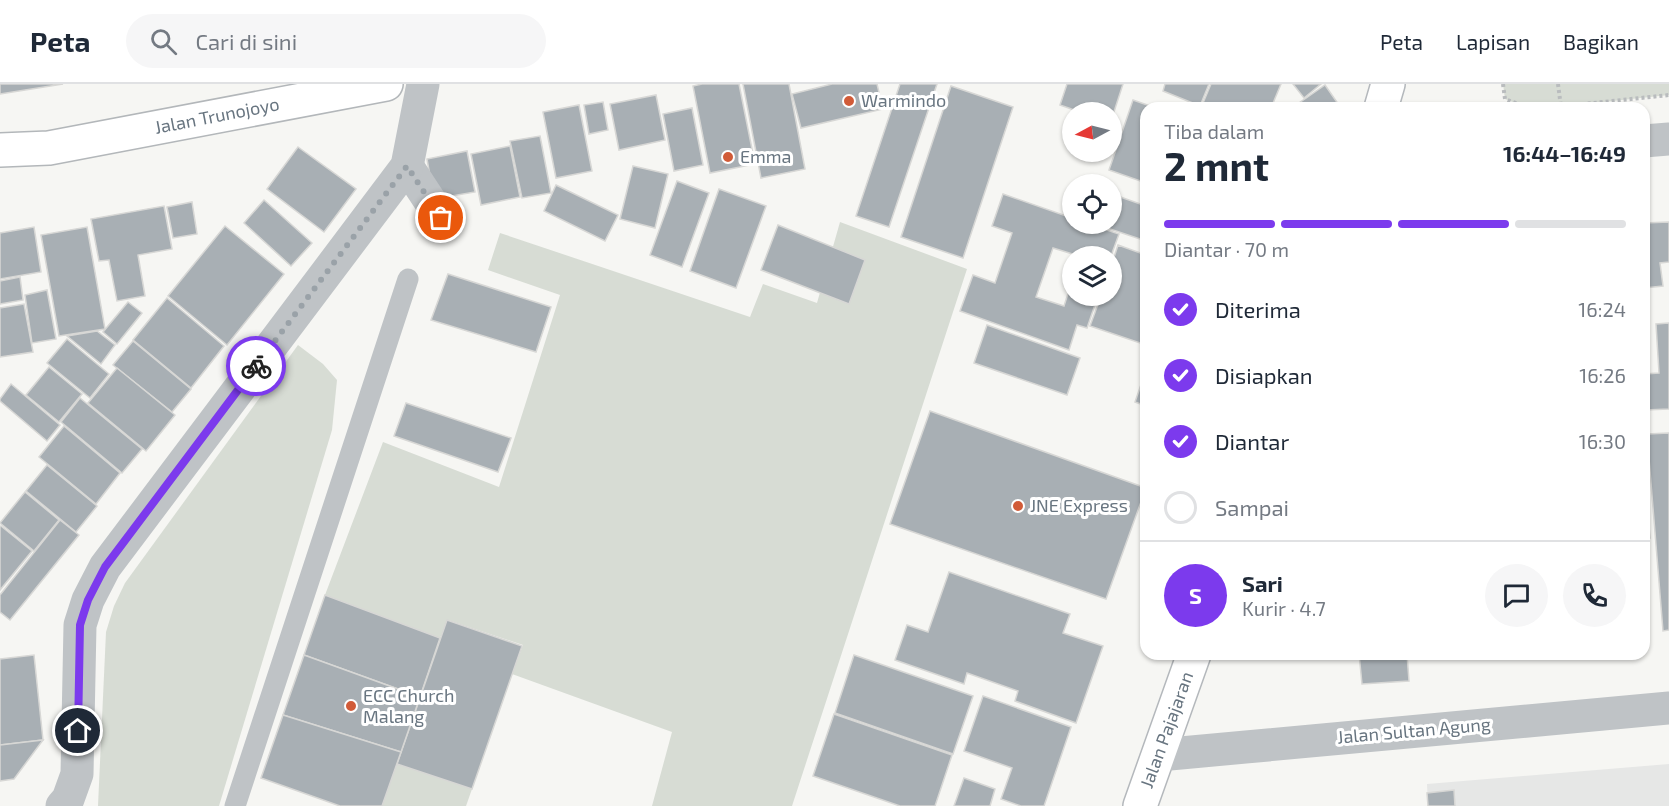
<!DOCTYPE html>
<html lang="id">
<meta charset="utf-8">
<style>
body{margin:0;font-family:"Exo 2",sans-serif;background:#f6f6f7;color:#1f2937;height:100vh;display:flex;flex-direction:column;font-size:22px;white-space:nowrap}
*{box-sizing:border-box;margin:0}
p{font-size:20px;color:#747a83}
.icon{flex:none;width:33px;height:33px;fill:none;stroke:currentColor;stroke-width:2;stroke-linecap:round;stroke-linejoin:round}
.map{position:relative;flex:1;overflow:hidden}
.drawer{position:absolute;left:1140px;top:18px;width:510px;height:558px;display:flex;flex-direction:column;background:#fff;border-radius:18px;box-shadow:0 2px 4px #0004}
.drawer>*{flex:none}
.needle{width:39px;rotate:263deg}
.tools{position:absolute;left:1062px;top:18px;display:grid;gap:12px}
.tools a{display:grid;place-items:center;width:60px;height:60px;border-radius:50%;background:#fff;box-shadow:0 2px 4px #0004;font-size:30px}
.pin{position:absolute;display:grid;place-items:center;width:51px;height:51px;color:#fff;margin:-26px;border:3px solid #fff;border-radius:50%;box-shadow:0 2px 6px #0007}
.courier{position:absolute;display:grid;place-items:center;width:60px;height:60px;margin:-30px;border:4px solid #7c3aed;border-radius:50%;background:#fff;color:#222;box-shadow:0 2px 8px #0007}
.headline em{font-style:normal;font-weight:700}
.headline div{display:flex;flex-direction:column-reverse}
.headline{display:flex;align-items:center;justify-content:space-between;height:102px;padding:0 24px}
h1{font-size:39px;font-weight:700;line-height:45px}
.bar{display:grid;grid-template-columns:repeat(4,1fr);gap:9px 6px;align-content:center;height:72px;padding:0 24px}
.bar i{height:8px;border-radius:4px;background:#e0e1e3}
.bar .active{background:#7c3aed}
.bar p{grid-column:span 4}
.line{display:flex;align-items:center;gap:15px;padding:0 24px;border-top:2px solid #e0e1e3}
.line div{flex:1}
.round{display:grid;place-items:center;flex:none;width:63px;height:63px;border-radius:32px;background:#f6f6f7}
ol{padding:0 24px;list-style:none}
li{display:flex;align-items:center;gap:18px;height:66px}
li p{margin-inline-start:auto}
li .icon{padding:6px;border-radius:50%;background:#7c3aed;color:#fff;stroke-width:4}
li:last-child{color:#747a83}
li i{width:33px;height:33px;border:3px solid #e0e1e3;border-radius:50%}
header{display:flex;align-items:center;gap:36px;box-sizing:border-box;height:84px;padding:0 30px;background:#fff;border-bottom:2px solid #e0e1e3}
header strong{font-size:28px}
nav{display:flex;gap:33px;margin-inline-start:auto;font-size:21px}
.search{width:420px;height:54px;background:#f6f6f7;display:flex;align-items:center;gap:15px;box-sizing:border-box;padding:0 21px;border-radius:33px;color:#747a83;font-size:22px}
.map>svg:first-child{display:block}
.built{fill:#e6e7e6}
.green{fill:#d7dcd4}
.building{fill:#a8afb4;stroke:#d7d7d5;stroke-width:1.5}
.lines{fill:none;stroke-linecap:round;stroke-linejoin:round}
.secondary-casing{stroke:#b4b8bc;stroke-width:36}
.primary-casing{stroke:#b3b7ba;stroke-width:36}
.path{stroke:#b9bcbe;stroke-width:4;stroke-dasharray:3 3;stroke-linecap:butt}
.lane{stroke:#bfc3c6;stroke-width:21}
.street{stroke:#bfc3c6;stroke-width:33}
.secondary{stroke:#fff;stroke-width:33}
.primary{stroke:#fff;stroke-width:33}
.done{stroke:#9aa2a8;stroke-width:6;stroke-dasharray:0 10.8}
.route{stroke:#7c3aed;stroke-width:8}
.poi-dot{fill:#d15b38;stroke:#fff;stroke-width:2}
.labels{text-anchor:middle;stroke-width:6;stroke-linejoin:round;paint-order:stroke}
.poi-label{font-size:18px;fill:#687580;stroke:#fff;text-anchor:start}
.street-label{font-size:18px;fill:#687580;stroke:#fff}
</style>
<header>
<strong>Peta</strong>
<div class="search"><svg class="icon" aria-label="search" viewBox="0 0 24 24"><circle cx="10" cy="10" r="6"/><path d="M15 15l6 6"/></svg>Cari di sini</div>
<nav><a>Peta</a><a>Lapisan</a><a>Bagikan</a></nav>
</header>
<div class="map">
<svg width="1669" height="722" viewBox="0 0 1669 722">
<rect width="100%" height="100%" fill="#f6f6f3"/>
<path class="built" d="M1669 680V722H1428L1427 700Z"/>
<g class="green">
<path d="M1503 0H1669V11L1546 24H1529L1505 15Z"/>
<path d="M840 138 967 185 792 722H652L672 648 512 590 523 561 448 536 440 554 325 511 383 358 499 403 560 211 488 186 500 149 750 233 763 200 817 219Z"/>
<path d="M298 261 323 280 337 296 332 346 219 722H98L106 548 114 522 125 499Z"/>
<path d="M397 680 472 705 466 722H382Z"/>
</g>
<g class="building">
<path d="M0 0H63L0 10Z"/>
<path d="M702 0H739L755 80 710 89 693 2Z"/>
<path d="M743 0H789L805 85 761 94Z"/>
<path d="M832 0H877L883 25 801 44 792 10Z"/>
<path d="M900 0H937L889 143 856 132Z"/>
<path d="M1067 0H1123L1112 34V28H1080L1060 21Z"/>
<path d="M1165 0H1209L1200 22 1163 7Z"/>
<path d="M1211 0H1281L1271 24H1215L1203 19Z"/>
<path d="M1293 0H1321L1304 14Z"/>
<path d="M1325 1 1341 24H1302L1299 19Z"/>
<path d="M951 2 1013 23 963 174 901 153Z"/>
<path d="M656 11 665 56 619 66 610 20Z"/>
<path d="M1133 16 1156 24H1146V99L1109 86Z"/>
<path d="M603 18 608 46 589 50 584 21Z"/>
<path d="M579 21 592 87 556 94 543 28Z"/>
<path d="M692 24 703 81 674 87 663 30Z"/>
<path d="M540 52 551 109 522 114 510 57Z"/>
<path d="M510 62 520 113 481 121 471 70Z"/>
<path d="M298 63 356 105 324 148 267 105Z"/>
<path d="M467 67 475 108 434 115 427 75Z"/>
<path d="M633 82 668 90 655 144 620 135Z"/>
<path d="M677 97 709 109 682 183 650 171Z"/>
<path d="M556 101 618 131 605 157 544 127Z"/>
<path d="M719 105 766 122 736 204 690 187Z"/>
<path d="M1003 110 1072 134V140H1089L1119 150 1111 172H1079L1053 164 1036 213 1064 222 1072 197V212H1098L1087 244 1077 241 1069 266 960 227 973 191 995 199 1012 149 992 142Z"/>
<path d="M1112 110 1146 122V157L1095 140H1112Z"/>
<path d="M264 116 312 159 291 182 244 139Z"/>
<path d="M192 118 197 150 173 154 167 123Z"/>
<path d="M164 122 172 165 138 171 145 212 117 217 109 176 99 177 91 135Z"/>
<path d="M1669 138V178L1660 179 1663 202 1644 204V139Z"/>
<path d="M778 141 865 176 849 220 761 186Z"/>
<path d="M225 142 284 190 227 261 168 212Z"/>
<path d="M34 143 41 188 0 195V149Z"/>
<path d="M87 143 105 245 59 252 41 151Z"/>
<path d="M1118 161 1146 171V261L1090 242 1101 212H1112V180Z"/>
<path d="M448 190 551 223 536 268 431 236Z"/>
<path d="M20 193 23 216 0 220V197Z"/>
<path d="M47 206 56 255 32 259 25 211Z"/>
<path d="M167 214 224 262 191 304 133 256Z"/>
<path d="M128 218 142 229 117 260 103 248Z"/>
<path d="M24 220 33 268 0 273V224Z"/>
<path d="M1669 239V325L1645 326 1644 290 1659 289 1656 240Z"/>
<path d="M987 241 1080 274 1067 311 974 279Z"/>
<path d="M97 247 115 261 101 280 67 252Z"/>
<path d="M67 255 109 290 90 314 47 279Z"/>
<path d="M133 257 191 305 172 328 113 281Z"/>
<path d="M49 283 82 310 59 338 26 311Z"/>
<path d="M117 284 175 331 146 367 88 319Z"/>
<path d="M1145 289 1146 290V322L1135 318Z"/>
<path d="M11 300 60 341 47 357 0 317V315Z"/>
<path d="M80 314 142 365 122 389 61 338Z"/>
<path d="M406 319 511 354 498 388 394 352Z"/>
<path d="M930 327 1146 404 1106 515 890 440Z"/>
<path d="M64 342 120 389 96 420 39 373Z"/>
<path d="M1669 349V546L1663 547 1647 350Z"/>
<path d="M47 381 97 422 76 448 26 407Z"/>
<path d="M1644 384 1650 454H1644Z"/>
<path d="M25 408 59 436 34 467 0 439Z"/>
<path d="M60 436 79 451 10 536 0 528V511Z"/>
<path d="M1 442 32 467 0 506V443Z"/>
<path d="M949 488 1070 530 1063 549 1103 562 1076 639 1015 617 1018 607 967 589 964 600 895 576 907 541 928 548Z"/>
<path d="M325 511 440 554 420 613 304 571Z"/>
<path d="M447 536 522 562 472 705 397 680Z"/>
<path d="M1359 570H1407L1409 597 1362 600Z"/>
<path d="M34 571 43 656 0 661V575Z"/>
<path d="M304 571 420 613 401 668 283 631Z"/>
<path d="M854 571 973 612 953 670 835 629Z"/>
<path d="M983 612 1071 643 1044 722H1021L1001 715 1012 684 964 667Z"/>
<path d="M834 630 952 671 935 722H900L813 692Z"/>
<path d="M283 631 401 668 382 722H340L261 694Z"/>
<path d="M43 656 14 695 0 697V661Z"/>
<path d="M964 694 995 705 990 722H954Z"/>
<path d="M1454 706 1455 722H1428L1427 709Z"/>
</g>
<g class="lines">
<defs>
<g id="secondary">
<path d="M1381 24 1388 0"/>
<path d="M1140 722 1194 570"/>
</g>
<path id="primary" d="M0 66 49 64 386 0"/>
</defs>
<use href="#secondary" class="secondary-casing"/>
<use href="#primary" class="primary-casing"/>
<g class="path">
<path d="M1503 0 1505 15 1529 24"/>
<path d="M1558 0 1561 23"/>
<path d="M1546 24 1669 11"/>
</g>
<path class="lane" d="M235 722 408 195"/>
<g class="street">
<path d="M1644 57 1669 55"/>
<path d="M407 82 441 134"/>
<path d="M1159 671 1669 624"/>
<path d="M62 722 68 715 77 690 80 541 88 516 105 483 407 82 423 0"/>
</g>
<use href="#secondary" class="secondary"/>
<use href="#primary" class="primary"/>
</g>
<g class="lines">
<path class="done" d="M256 282 407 82 441 134"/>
<path class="route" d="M78 647 80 541 88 516 105 483 256 282"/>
</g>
<g class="poi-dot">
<circle cx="849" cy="17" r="6"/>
<circle cx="728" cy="73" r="6"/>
<circle cx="1018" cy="422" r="6"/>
<circle cx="351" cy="622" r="6"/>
</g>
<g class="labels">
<g class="poi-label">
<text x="861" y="23">Warmindo</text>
<text x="740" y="79">Emma</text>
<text x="1030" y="428">JNE Express</text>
<text x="363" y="618">ECC Church<tspan x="363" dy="21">Malang</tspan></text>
</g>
<g class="street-label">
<text transform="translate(217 32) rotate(-11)" y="6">Jalan Trunojoyo</text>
<text transform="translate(1167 646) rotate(-70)" y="6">Jalan Pajajaran</text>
<text transform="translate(1414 647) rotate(-5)" y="6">Jalan Sultan Agung</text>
</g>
</g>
</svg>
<div class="tools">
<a><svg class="needle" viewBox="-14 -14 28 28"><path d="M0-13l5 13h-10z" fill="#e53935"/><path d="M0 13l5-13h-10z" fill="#747a83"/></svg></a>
<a><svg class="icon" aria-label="locate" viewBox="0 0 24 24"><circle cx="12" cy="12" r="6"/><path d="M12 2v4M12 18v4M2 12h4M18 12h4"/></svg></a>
<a><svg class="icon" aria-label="layers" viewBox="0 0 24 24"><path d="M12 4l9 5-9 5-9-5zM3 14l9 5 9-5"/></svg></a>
</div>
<div class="pin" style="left:441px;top:134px;background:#ea580c"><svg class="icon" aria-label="bag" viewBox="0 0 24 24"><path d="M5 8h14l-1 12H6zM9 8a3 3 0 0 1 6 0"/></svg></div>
<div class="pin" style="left:78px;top:647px;background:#1f2937"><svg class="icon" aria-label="home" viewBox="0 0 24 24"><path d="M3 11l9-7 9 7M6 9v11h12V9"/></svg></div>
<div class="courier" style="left:256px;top:282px"><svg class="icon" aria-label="bike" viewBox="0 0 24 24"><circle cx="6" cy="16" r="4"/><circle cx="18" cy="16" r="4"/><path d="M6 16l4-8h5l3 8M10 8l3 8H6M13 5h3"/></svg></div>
<section class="drawer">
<div class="headline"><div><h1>2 mnt</h1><p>Tiba dalam</p></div><em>16:44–16:49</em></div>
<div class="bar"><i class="active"></i><i class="active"></i><i class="active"></i><i></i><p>Diantar · 70 m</p></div>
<ol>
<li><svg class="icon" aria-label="check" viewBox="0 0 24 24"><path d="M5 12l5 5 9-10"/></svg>Diterima<p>16:24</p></li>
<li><svg class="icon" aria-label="check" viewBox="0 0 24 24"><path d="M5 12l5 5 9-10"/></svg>Disiapkan<p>16:26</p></li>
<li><svg class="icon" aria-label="check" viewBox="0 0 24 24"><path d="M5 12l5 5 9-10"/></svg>Diantar<p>16:30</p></li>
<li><i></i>Sampai</li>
</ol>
<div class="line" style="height:108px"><b class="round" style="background:#7c3aed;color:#fff">S</b><div><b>Sari</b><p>Kurir · 4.7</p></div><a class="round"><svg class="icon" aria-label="chat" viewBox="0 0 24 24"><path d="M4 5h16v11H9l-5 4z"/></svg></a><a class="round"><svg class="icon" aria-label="phone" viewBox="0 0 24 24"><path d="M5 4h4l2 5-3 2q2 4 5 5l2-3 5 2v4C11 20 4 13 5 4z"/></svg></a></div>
</section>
</div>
